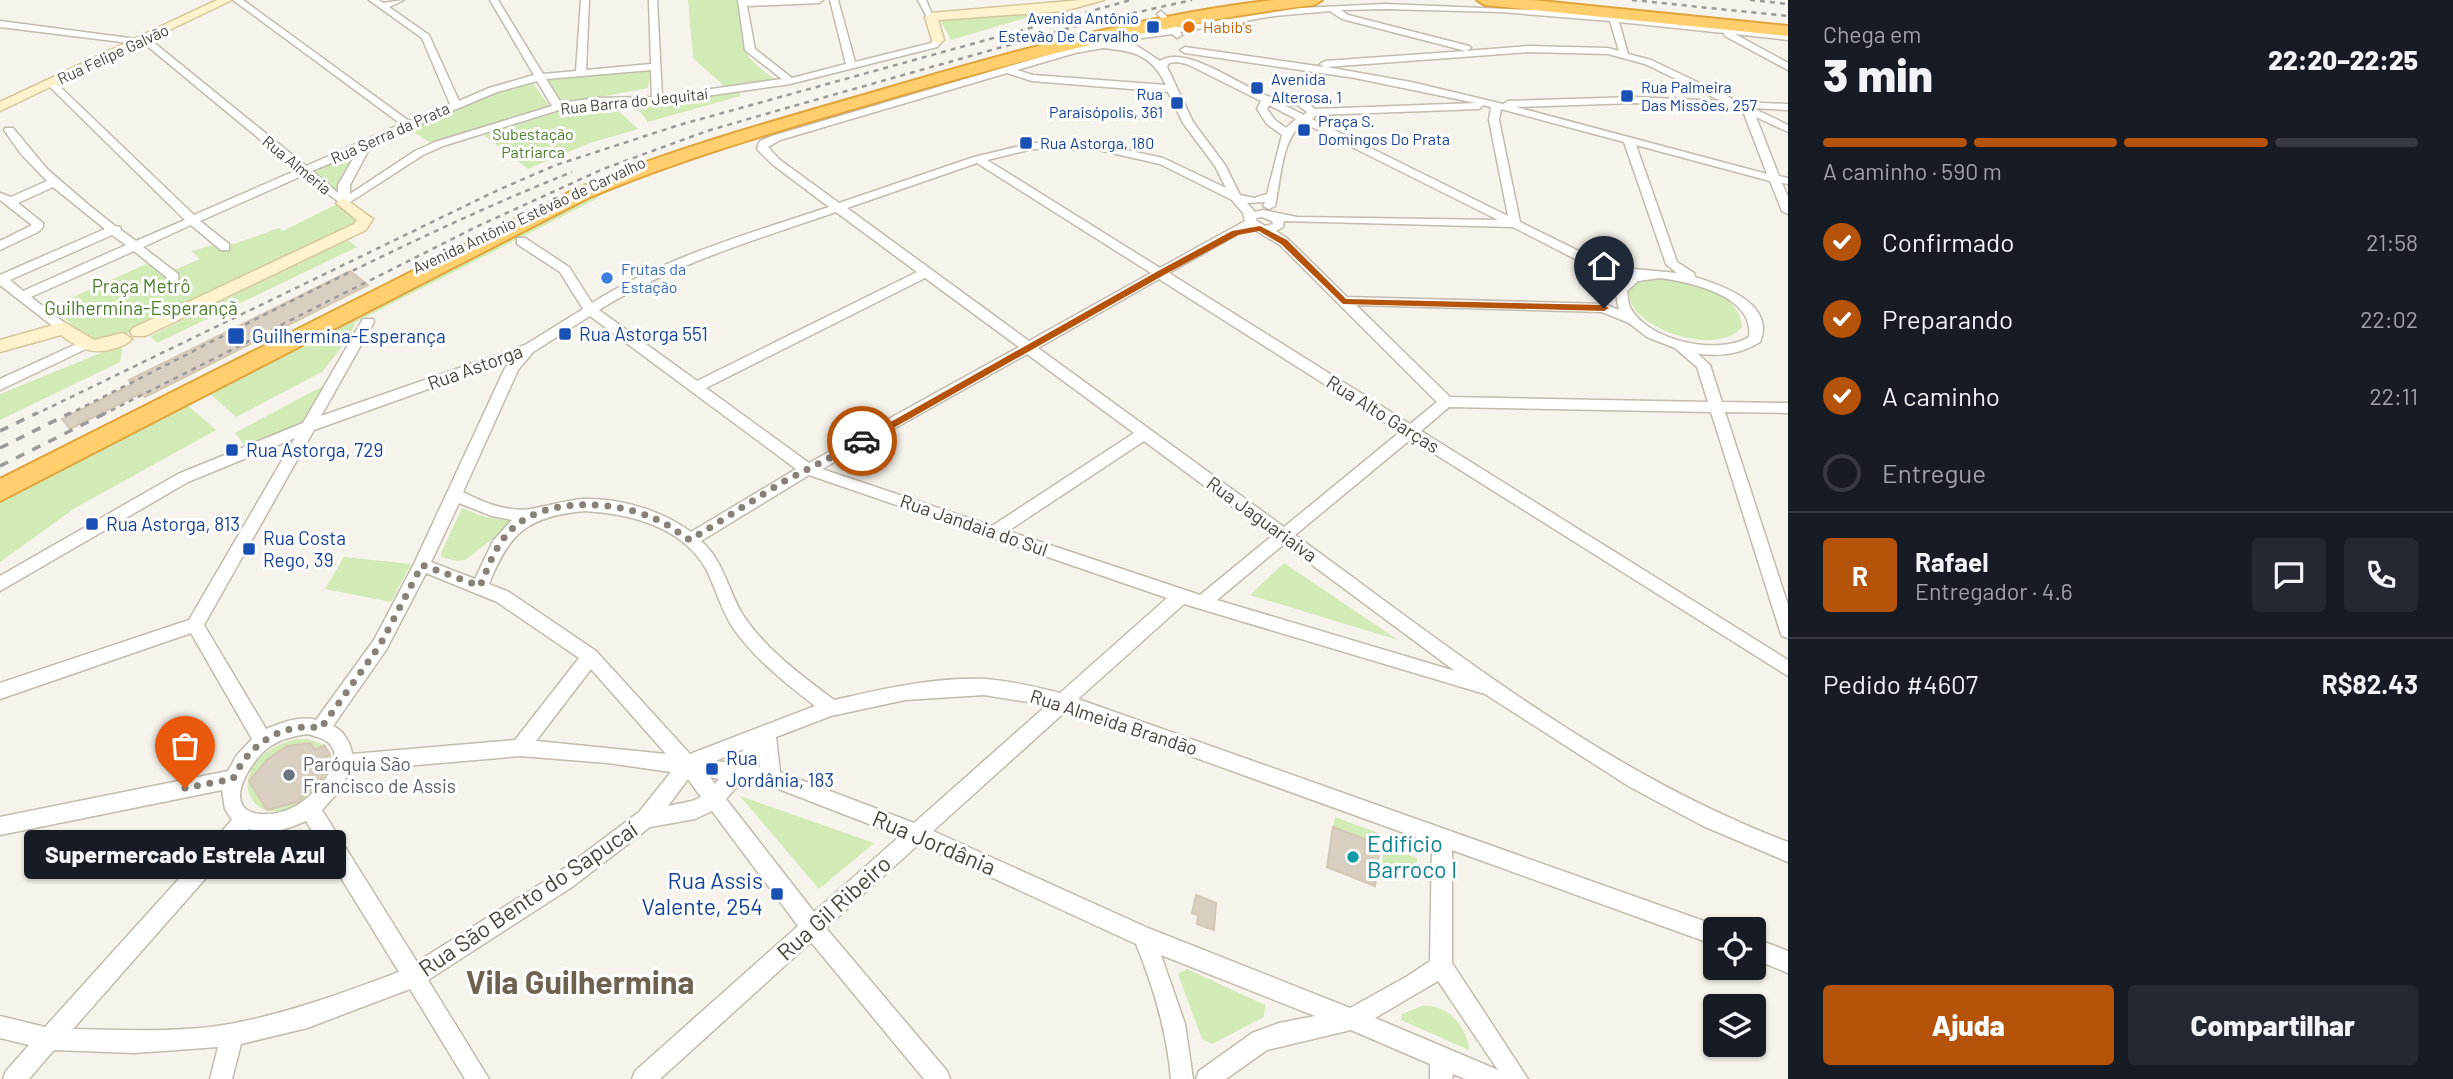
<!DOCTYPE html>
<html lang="pt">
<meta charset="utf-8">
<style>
body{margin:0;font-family:Barlow,sans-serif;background:#242831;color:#f1f3f6;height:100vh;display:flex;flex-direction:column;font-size:26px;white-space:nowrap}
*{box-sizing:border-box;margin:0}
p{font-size:23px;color:#9ea1a6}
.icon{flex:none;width:38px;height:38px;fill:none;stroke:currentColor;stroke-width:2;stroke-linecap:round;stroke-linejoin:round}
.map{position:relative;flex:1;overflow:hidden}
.sheet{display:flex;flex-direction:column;background:#171b24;width:665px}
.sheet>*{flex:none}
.controls{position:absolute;left:1703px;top:917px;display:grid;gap:14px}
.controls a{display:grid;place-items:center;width:63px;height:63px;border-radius:7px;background:#171b24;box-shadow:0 2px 5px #0004;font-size:35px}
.pin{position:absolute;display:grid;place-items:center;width:60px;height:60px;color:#fff;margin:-72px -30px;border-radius:50% 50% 50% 0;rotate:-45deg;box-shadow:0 0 7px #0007}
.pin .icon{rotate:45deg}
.courier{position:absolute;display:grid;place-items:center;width:70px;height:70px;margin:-35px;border:5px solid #b45309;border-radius:50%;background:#fff;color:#222;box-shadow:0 2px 9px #0007}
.bubble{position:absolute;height:49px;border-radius:7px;background:#171b24;box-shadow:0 2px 5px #0004;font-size:23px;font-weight:800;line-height:49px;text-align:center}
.headline em{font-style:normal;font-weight:800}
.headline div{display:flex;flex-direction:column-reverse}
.headline{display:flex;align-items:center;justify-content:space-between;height:119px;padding:0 35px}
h1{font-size:46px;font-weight:800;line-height:52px}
.bar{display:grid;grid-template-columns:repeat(4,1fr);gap:10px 7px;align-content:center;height:84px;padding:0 35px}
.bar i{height:9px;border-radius:5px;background:#363941}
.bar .active{background:#b45309}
.bar p{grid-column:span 4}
.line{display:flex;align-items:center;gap:18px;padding:0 35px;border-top:2px solid #363941}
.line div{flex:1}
.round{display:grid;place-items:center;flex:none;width:74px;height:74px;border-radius:7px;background:#242831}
ol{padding:0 35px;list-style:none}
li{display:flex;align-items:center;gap:21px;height:77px}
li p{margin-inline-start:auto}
li .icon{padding:7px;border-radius:50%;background:#b45309;color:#fff;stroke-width:4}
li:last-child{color:#9ea1a6}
li i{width:38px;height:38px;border:4px solid #363941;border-radius:50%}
.action{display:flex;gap:14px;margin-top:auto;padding:14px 35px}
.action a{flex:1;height:80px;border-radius:7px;background:#b45309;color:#fff;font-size:28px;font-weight:800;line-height:80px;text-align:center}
.action a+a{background:#242831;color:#f1f3f6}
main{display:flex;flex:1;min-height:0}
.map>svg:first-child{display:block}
.green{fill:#d2eab5}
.building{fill:#d8cfc1;stroke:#d3c7b4;stroke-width:2}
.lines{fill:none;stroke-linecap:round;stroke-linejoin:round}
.street-casing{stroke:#c2bbae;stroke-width:3}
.secondary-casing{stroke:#d6c79b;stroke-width:3}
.highway-casing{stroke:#e0a43c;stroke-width:4}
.street{fill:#fff;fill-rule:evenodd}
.secondary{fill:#fff3cd;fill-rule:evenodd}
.highway{fill:#ffcf6e;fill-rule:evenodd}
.rail-far1{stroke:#9a9a9a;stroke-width:2.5;stroke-dasharray:5 5;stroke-linecap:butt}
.rail{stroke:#9a9a9a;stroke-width:3.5;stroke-dasharray:9 9;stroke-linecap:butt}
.route{fill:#b45309}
.done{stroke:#878178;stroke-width:7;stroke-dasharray:0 12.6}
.transit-dot{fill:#1a4fb4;stroke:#fff;stroke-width:2.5}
.food-dot{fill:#e8710a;stroke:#fff;stroke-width:2.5}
.shop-dot{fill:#3f7fe0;stroke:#fff;stroke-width:2.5}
.worship-dot{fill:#6b7280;stroke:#fff;stroke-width:2.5}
.culture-dot{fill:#0f9aa8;stroke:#fff;stroke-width:2.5}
.labels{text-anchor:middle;stroke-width:6;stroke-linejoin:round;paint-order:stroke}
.far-transit-label{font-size:16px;fill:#164399;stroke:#fff;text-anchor:start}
.far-food-label{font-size:16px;fill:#c56008;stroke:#fff;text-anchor:start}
.far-street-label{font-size:16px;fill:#4b4439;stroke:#fff}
.far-park-label{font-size:16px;fill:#4a7f2a;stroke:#fff}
.far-shop-label{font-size:16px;fill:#366cbe;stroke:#fff;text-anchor:start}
.park-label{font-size:19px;fill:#4a7f2a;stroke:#fff}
.transit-label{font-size:19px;fill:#164399;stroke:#fff;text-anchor:start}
.street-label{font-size:19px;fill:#4b4439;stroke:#fff}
.worship-label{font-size:19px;fill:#5b616d;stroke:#fff;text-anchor:start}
.near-street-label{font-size:23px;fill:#4b4439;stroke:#fff}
.near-culture-label{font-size:23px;fill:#0d838f;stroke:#fff;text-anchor:start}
.near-transit-label{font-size:23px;fill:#164399;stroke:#fff;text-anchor:end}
.near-district-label{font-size:32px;font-weight:bold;fill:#6e6250;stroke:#fff}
</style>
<main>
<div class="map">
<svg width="1788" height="1079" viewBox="0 0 1788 1079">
<rect width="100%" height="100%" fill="#f6f3ec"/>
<g class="green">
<path d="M688 0H738C743 46 736 52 776 80L725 87 693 58Z"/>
<path d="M1049 11 951 40 940 20V19Z"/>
<path d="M651 70 648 88 562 104 547 79Z"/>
<path d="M532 82 550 107 432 144 409 129 492 94Z"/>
<path d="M740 91V96L648 122 635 105Z"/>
<path d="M592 105H612L638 129 590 143 528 169 484 135 561 111Z"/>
<path d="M357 151 341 176 338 192 314 173 313 171Z"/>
<path d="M607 187 596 199 356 322 348 339 322 372 236 417 206 390Z"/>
<path d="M339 203 362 219 353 229 98 347 51 307 146 264 177 269 200 259 191 251 214 245 234 244 279 228 283 231Z"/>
<path d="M348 240 357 247 157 343 150 336Z"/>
<path d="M1656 277C1686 278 1739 290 1742 327 1716 361 1611 322 1632 284Z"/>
<path d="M123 344 120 362 0 420V394Z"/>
<path d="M323 386 302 427 246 447 235 433Z"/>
<path d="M185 403 216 430 75 508 0 562V497Z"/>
<path d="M462 508 485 517 515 522 465 560 456 561 441 557V553Z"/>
<path d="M344 557 411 564 391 602 325 589Z"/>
<path d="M1284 563 1398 640 1250 595Z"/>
<path d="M296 739C312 738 324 742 332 757 333 770 325 782 316 790 253 852 210 761 296 739Z"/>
<path d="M740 796 874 843 819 889Z"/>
<path d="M1335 817 1381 834 1380 845 1333 827Z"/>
<path d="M1384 847 1417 858 1416 876 1382 864Z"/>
<path d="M1187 969 1265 1005 1264 1017 1212 1044 1202 1039 1178 974Z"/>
<path d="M1422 1006C1447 1004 1467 1026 1469 1050L1401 1020 1402 1014Z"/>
</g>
<g class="building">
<path d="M350 271 368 285 145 397 141 393 70 429 62 419 133 384 129 380Z"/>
<path d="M310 743 315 750 324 745 330 754 322 761 328 768 319 782 297 802 267 810 249 781 268 759 287 746Z"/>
<path d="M1333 827 1380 845 1375 886 1327 867Z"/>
<path d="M1196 895 1216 903 1214 930 1197 924 1198 915 1192 913Z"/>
</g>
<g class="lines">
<defs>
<g id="street">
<path d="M233 0H243L409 121 450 104 422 38 369 0H379L383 3 404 0 389 7 429 35 459 101 489 88 534 75 490 0H498L543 74 576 71 581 0H589L586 70 651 64 649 0H657L662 96 782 79 745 50 738 0H823L819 3 747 6 755 49 792 78 846 64 830 0H838L855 62 931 43 935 38 943 40 937 47 790 84 657 103 596 104 559 110 443 146 423 155 344 206 304 175 200 221 229 244V250H221L191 225 143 247 178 274V280H170L134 251 31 297 71 328 64 332 59 331 0 285V275L105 229 53 187 18 203 43 223V227L38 232 0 250V241L32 225 0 200V193L11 197 47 181 21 154 4 130 5 128H13L48 170 90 206 115 226 120 227 121 230 136 241 185 220 48 85V81H54L194 215 297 170 146 45 0 27V21L152 41 306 166 401 124ZM651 70 652 97 596 98 561 103 546 79ZM537 81 552 106 435 142 415 151 350 194V185L371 145 497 92ZM357 152 338 185V193L312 171ZM112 235 126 245 23 291 10 280Z"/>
<path d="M918 0H926L934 19H928Z"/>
<path d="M1385 4 1558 11 1788 34V40L1735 34 1788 63V70L1725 36 1724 33 1619 22 1628 54 1651 60 1739 102 1788 104V110L1753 108 1788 125V132L1756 117 1779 176 1788 178V184L1782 183 1788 197V214L1782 211 1770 181 1636 145 1677 262 1694 273 1695 277C1723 286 1776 304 1760 342 1739 355 1721 356 1698 354L1710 365 1722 402 1788 403V413L1725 412 1788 605V638L1782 636 1780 631 1711 412 1449 407 1421 431 1788 660V676L1411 439 1295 535C1452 649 1605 773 1788 842V862L1703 826 1630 787 1485 694 1184 604 1078 699 1715 925 1723 929H1715V945L1452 850V963L1528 1079H1465L1453 1074 1452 1079H1430V1064L1351 1030 1267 1050 1226 1079H1196L1199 1071 1252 1033 1279 1023 1315 1016 1161 955 1185 1024 1193 1079H1171C1167 1032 1154 988 1136 944L919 844 826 928 947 1071 950 1079H924L811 942 660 1079H632L635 1071 798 926 712 811 695 819 650 827 572 887 428 980 489 1079H465L410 989 307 1028 241 1044 232 1079H210L218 1047 135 1053 54 1050 29 1079H3L6 1071 29 1045 0 1038V1016L45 1027 232 820 225 809 222 790 0 835V817L228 771 237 755 252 739 191 633 0 699V683L189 620 295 438 188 482 0 591V576L178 474 303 423 363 319H373L374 322 321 416 525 345 583 309 560 272 517 244V238H525L569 267 592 303C665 257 748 234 829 207L772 164 758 150 757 148 760 141 772 136 1071 48 1103 42 1122 44 1121 41H1110V37L1170 28 1157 14 1161 11 1178 27 1301 8ZM1385 9 1501 12 1610 21 1619 51 1608 48 1529 46 1466 51 1471 48 1469 46 1348 15 1341 10ZM1330 11 1342 19 1466 51 1325 61 1320 64 1324 67 1185 47 1180 50 1185 53 1355 78 1476 103 1315 109C1295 92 1285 104 1265 95 1240 85 1184 44 1160 61L1128 40 1172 34 1177 38 1182 35 1180 32 1274 16ZM1103 48C1134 51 1152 55 1166 85L1033 75 1017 70 1075 53ZM1529 52 1608 54 1645 64 1721 101 1634 97 1508 101 1503 104 1411 82 1326 67ZM1177 62 1187 64 1261 101 1257 109 1267 124 1282 135 1267 194 1254 198 1240 195 1225 165 1193 122 1167 67 1169 63ZM1007 73 1032 81 1168 92 1183 123 1215 166 1226 188 1163 158 1094 143H1032L974 157 839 203 780 160 768 147 780 140ZM1634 103 1735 108 1743 111 1767 174 1516 107ZM1282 104 1298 105 1307 112 1304 115ZM1269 105 1296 119 1286 128 1275 120 1267 109ZM1483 105 1491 107 1489 120 1508 216 1312 119 1316 115 1479 109ZM1501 109 1624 142 1666 264 1677 273 1623 268 1597 260 1520 222 1499 120ZM1304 123 1498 220 1297 217 1263 210 1255 212 1247 203 1265 202 1263 206 1269 209 1275 206C1281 181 1281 137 1304 123ZM1032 149H1094L1160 164 1232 200 1243 213 1245 221 1160 268 987 160ZM977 163 1151 273 1029 341 847 208ZM836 212 917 272 697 381 599 310C672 264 755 240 836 212ZM1262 217 1272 221 1273 224 1265 226 1257 221 1256 218ZM1284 221 1513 227 1589 266 1628 276 1615 290 1619 310 1604 304 1347 297 1288 239 1276 231 1283 227ZM1250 227 1280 245 1437 402 1410 424 1169 273ZM925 278 1019 347 809 463 706 388ZM1660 278C1691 282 1755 296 1749 337 1718 356 1647 341 1630 307 1628 303 1628 296 1627 291L1638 281ZM1159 279 1400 432 1284 527 1038 348ZM1356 305 1602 312 1629 323 1647 337 1675 348 1697 367 1708 402 1450 397ZM590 316 796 469 691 532C661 510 620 498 584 499 567 500 552 505 536 508 511 514 484 503 463 492L518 370 533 352ZM1027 354 1134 433 992 526 822 469ZM512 359 505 368 414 564 374 640 316 720C300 715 281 723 266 729L204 625 314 430ZM1144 441 1272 536 1200 595 1008 531ZM809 475 1167 598 1060 693C1036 687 1011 681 985 679 934 677 883 689 834 700 801 675 766 650 743 615 728 591 724 561 701 541ZM459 503 492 516 512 520 493 541 475 579 431 562ZM585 511C630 514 682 526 706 569 716 588 721 610 733 628 755 659 785 683 815 706L690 754 596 651 509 592 489 584C509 532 529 516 585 511ZM1284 544 1455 671 1217 600ZM426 573 497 602 579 658 515 740 352 754C351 743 343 730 333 726L386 650ZM591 669 666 754 536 741ZM984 695 1047 705 914 823 780 772 776 737 831 716 905 700ZM1066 711 1432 843 1430 961 1406 977 1350 1008 1148 928 933 831ZM308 734C313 736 319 737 323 739 355 756 313 796 296 806 285 812 272 815 260 814 219 810 251 760 268 748 279 739 294 736 308 734ZM744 749 732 763 715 761ZM520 756 608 763 671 772 639 812 558 873 417 962 322 810 341 789 349 771ZM759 758 760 767 753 766ZM710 777 719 779 715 784ZM688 779 701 797 692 801 668 806ZM741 782 771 786 900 836 814 912 726 799ZM306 821 399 972C345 992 292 1012 235 1023 186 1033 123 1030 73 1029L249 829C269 836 287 829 306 821ZM1438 981 1498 1070 1375 1018Z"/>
<path d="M85 340 90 341V347L0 390V379Z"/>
<path d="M1754 938 1788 951V973L1754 959Z"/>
</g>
<g id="secondary">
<path d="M217 0H232L0 111V102Z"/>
<path d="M1081 0H1104L1064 11 938 20 944 40 938 44 932 40 925 17 931 13Z"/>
<path d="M344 198 373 219 366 230 145 336H133L130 332 133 328 354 224 357 220 336 203Z"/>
<path d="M64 322 94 340 123 333 132 339C127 345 120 347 112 349 91 355 78 348 61 335L0 352V340Z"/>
</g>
<g id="highway">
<path d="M1274 0H1322L1314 5C1162 23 1016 61 870 104 774 132 680 159 588 198L0 501V479L574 190C671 149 771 122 871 93 1003 54 1137 16 1274 0Z"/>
<path d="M1477 0H1531L1788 26V36L1485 5Z"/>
</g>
</defs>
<use href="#street" class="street-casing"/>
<use href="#secondary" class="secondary-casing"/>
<use href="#highway" class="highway-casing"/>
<use href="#street" class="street"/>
<use href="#secondary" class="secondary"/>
<use href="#highway" class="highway"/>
<g class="rail-far1">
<path d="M1632 0 1788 16"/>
<path d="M1750 0 1788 4"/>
<path d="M34 415 496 191 556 165 679 125 1131 0"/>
<path d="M67 415C234 332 399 241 572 172"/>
<path d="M102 415 476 227 603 169 707 131 769 113 1080 25 1192 0"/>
</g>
<g class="rail">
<path d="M0 431 37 413"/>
<path d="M0 448 70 413"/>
<path d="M0 466 106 413"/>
</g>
</g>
<path class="route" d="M1260 226 1287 240 1346 299 1604 305 1609 308 1604 311 1343 304 1281 244 1259 231 1238 235 1164 275 865 444 857 441 1158 271 1232 231Z"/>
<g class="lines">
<path class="done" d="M185 788 233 779C249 744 282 722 321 728L380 645 422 565 480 586C487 570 493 552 504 538 534 496 611 499 653 518 667 523 678 533 690 540L781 483 862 441"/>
</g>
<g class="transit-dot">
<rect x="1146" y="20" width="14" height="14" rx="3.5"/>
<rect x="1250" y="81" width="14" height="14" rx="3.5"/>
<rect x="1620" y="89" width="14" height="14" rx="3.5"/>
<rect x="1170" y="96" width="14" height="14" rx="3.5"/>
<rect x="1297" y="123" width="14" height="14" rx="3.5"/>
<rect x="1019" y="136" width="14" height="14" rx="3.5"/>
<rect x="558" y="327" width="14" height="14" rx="3.5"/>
<rect x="227" y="327" width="18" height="18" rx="3.5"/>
<rect x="225" y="443" width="14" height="14" rx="3.5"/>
<rect x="85" y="517" width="14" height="14" rx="3.5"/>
<rect x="242" y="542" width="14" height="14" rx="3.5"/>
<rect x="705" y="762" width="14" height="14" rx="3.5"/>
<rect x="770" y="887" width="14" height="14" rx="3.5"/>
</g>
<circle class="food-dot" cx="1189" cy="27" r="7"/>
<circle class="shop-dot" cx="607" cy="278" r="7"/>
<circle class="worship-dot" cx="289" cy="775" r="7"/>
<circle class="culture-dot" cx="1353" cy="857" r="7"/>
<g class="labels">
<g class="far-transit-label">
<text x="1139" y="24" text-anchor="end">Avenida Antônio<tspan x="1139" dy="18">Estevão De Carvalho</tspan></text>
<text x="1271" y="85">Avenida<tspan x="1271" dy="18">Alterosa, 1</tspan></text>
<text x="1641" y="93">Rua Palmeira<tspan x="1641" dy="18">Das Missões, 257</tspan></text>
<text x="1163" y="100" text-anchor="end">Rua<tspan x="1163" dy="18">Paraisópolis, 361</tspan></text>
<text x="1318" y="127">Praça S.<tspan x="1318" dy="18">Domingos Do Prata</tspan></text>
<text x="1040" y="149">Rua Astorga, 180</text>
</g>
<g class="far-food-label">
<text x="1203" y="33">Habib's</text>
</g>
<g class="far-street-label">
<text transform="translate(113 54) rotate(-25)" y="6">Rua Felipe Galvão</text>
<text transform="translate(634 101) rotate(-6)" y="6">Rua Barra do Jequitaí</text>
<text transform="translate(390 133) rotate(-24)" y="6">Rua Serra da Prata</text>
<text transform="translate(297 165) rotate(39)" y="6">Rua Almeria</text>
<text transform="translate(529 215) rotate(-25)" y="6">Avenida Antônio Estêvão de Carvalho</text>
</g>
<g class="far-park-label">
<text x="533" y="140">Subestação<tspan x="533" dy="18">Patriarca</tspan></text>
</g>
<g class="far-shop-label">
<text x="621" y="275">Frutas da<tspan x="621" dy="18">Estação</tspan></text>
</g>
<g class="park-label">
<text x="141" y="293">Praça Metrô<tspan x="141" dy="22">Guilhermina-Esperançã</tspan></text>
</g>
<g class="transit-label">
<text x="579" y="341">Rua Astorga 551</text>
<text x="252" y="343">Guilhermina-Esperança</text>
<text x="246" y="457">Rua Astorga, 729</text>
<text x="106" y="531">Rua Astorga, 813</text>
<text x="263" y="545">Rua Costa<tspan x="263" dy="22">Rego, 39</tspan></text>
<text x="726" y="765">Rua<tspan x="726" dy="22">Jordânia, 183</tspan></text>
</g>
<g class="street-label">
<text transform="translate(475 367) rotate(-20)" y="7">Rua Astorga</text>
<text transform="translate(1383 414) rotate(32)" y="7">Rua Alto Garças</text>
<text transform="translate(1262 519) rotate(36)" y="7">Rua Jaguariaiva</text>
<text transform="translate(974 525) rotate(19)" y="7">Rua Jandaia do Sul</text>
<text transform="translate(1114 722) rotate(18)" y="7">Rua Almeida Brandão</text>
</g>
<g class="worship-label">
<text x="303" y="771">Paróquia São<tspan x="303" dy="22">Francisco de Assis</tspan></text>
</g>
<g class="near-street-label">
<text transform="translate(934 843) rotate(23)" y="8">Rua Jordânia</text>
<text transform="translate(528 899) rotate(-34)" y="8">Rua São Bento do Sapucaí</text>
<text transform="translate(834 908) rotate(-42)" y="8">Rua Gil Ribeiro</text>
</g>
<g class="near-culture-label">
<text x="1367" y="852">Edifício<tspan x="1367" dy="26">Barroco I</tspan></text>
</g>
<g class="near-transit-label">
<text x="763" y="889">Rua Assis<tspan x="763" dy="26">Valente, 254</tspan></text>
</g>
<g class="near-district-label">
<text x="580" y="994">Vila Guilhermina</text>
</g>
</g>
</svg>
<div class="controls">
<a><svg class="icon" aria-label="locate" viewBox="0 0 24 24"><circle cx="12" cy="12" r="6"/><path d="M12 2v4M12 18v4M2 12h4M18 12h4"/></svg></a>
<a><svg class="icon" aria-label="layers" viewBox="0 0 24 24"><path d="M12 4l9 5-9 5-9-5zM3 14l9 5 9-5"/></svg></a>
</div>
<div class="pin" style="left:185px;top:788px;background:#ea580c"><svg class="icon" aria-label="bag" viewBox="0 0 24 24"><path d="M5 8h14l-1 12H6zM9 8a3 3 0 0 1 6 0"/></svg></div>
<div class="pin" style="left:1604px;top:308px;background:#1f2937"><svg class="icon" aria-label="home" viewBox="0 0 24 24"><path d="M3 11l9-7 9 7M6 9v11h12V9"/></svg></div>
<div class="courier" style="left:862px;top:441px"><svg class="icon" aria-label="car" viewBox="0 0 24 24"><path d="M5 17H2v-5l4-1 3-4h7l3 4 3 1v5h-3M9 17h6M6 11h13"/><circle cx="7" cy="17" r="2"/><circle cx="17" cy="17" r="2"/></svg></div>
<div class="bubble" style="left:24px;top:830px;width:322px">Supermercado Estrela Azul</div>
</div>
<section class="sheet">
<div class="headline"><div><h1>3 min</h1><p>Chega em</p></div><em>22:20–22:25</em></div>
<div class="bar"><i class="active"></i><i class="active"></i><i class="active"></i><i></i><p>A caminho · 590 m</p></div>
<ol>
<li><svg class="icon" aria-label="check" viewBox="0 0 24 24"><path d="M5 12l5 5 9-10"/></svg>Confirmado<p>21:58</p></li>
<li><svg class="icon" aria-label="check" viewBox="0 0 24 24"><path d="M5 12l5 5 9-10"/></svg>Preparando<p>22:02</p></li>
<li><svg class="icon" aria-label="check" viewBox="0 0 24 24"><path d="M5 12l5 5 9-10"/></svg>A caminho<p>22:11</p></li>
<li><i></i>Entregue</li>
</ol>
<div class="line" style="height:126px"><b class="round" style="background:#b45309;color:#fff">R</b><div><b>Rafael</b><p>Entregador · 4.6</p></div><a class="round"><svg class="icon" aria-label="chat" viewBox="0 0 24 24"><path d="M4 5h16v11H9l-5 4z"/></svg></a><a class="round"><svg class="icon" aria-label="phone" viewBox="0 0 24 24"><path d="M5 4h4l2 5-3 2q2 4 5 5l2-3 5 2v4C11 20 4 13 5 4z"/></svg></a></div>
<div class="line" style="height:91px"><div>Pedido #4607</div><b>R$82.43</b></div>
<div class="action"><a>Ajuda</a><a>Compartilhar</a></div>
</section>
</main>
